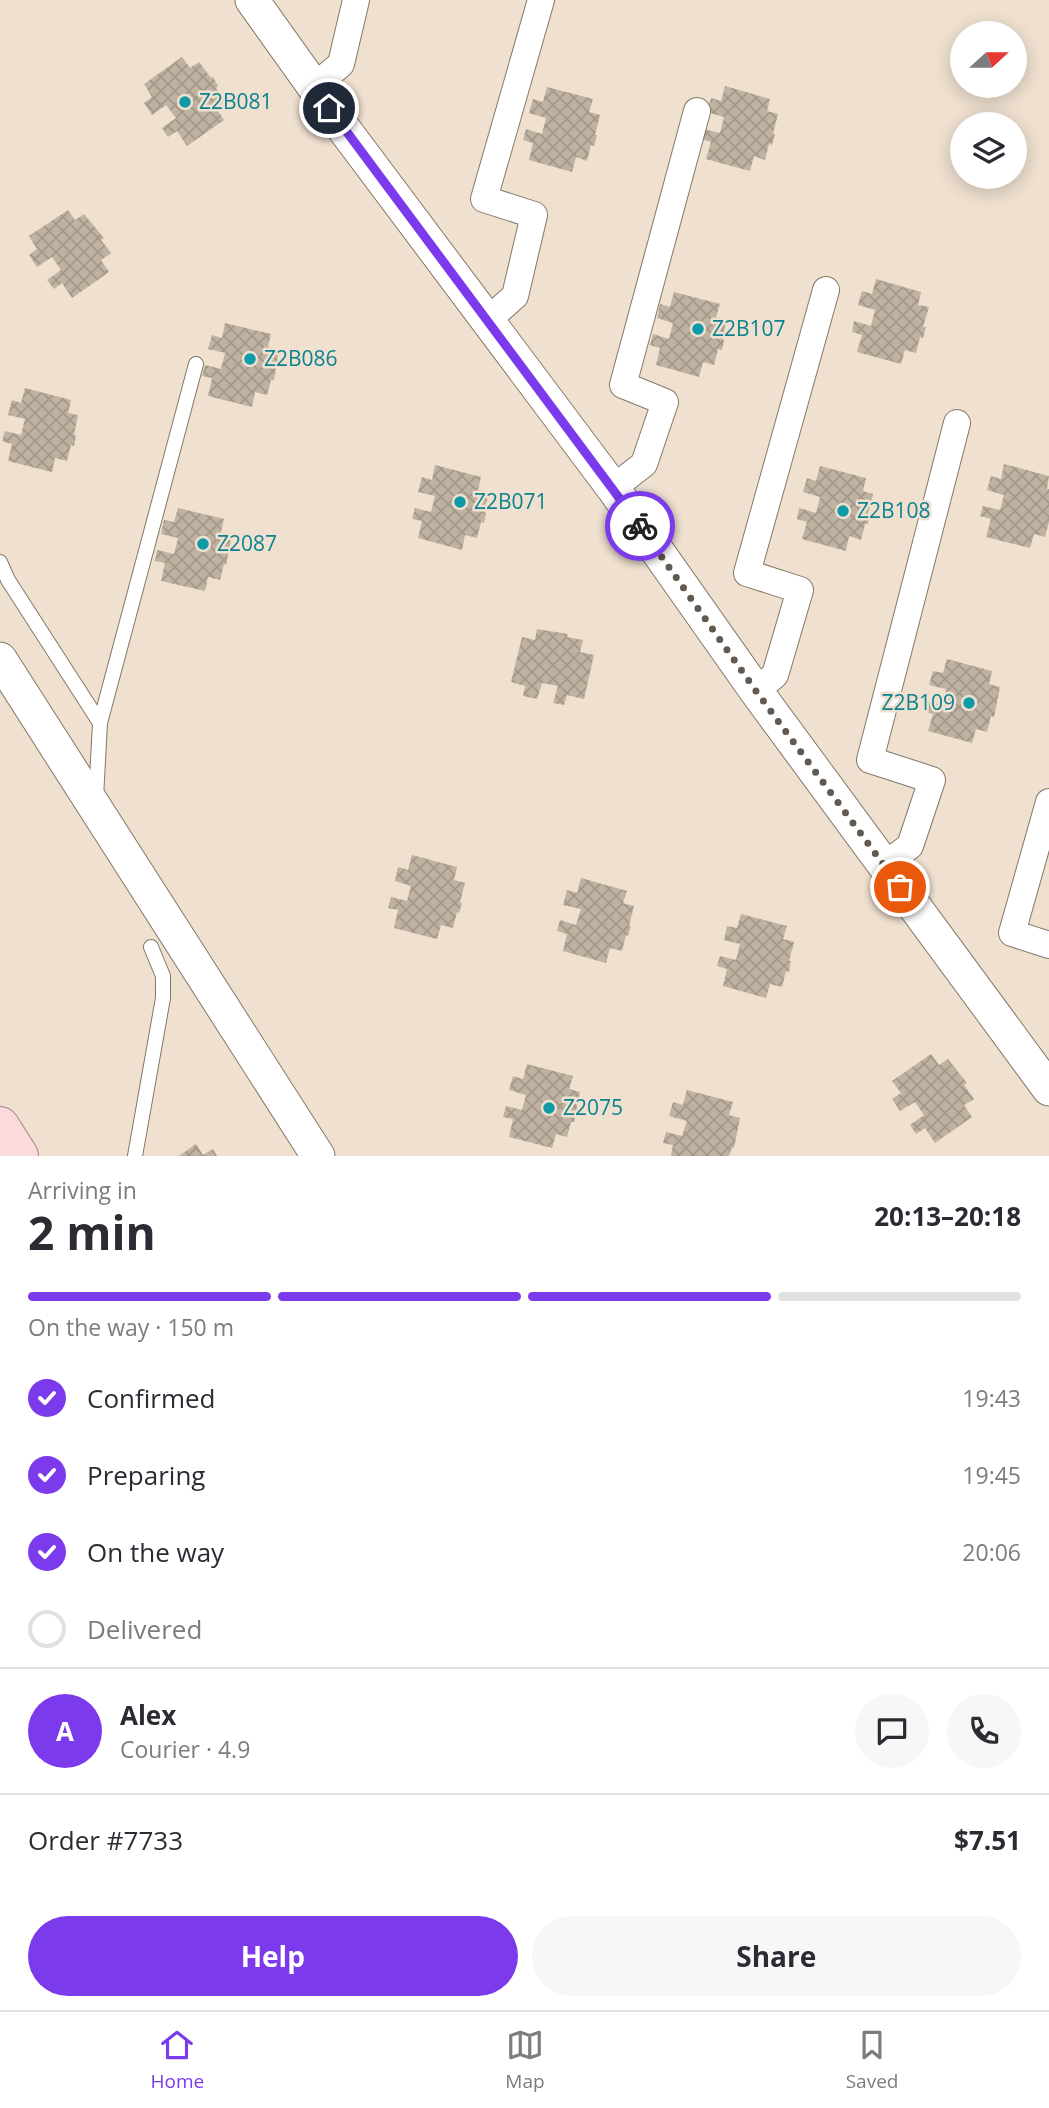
<!DOCTYPE html>
<meta charset="utf-8">
<style>
body{margin:0;font-family:"Open Sans",sans-serif;background:#f7f7f7;color:#2b2b33;height:100vh;display:flex;flex-direction:column;font-size:26px;white-space:nowrap}
*{box-sizing:border-box;margin:0}
p{font-size:23px;color:#7c7c81}
.icon{flex:none;width:38px;height:38px;fill:none;stroke:currentColor;stroke-width:2;stroke-linecap:round;stroke-linejoin:round}
.map{position:relative;height:1156px;overflow:hidden}
.drawer{display:flex;flex-direction:column;background:#fff;flex:1}
.drawer>*{flex:none}
.needle{width:46px;rotate:69deg}
.fabs{position:absolute;left:950px;top:21px;display:grid;gap:14px}
.fabs a{display:grid;place-items:center;width:77px;height:77px;border-radius:50%;background:#fff;box-shadow:0 4px 18px #0003;font-size:35px}
.pin{position:absolute;display:grid;place-items:center;width:60px;height:60px;color:#fff;margin:-30px;border:4px solid #fff;border-radius:50%;box-shadow:0 2px 7px #0007}
.courier{position:absolute;display:grid;place-items:center;width:70px;height:70px;margin:-35px;border:5px solid #7c3aed;border-radius:50%;background:#fff;color:#222;box-shadow:0 2px 9px #0007}
.headline em{font-style:normal;font-weight:700}
.headline div{display:flex;flex-direction:column-reverse}
.headline{display:flex;align-items:center;justify-content:space-between;height:119px;padding:0 28px}
h1{font-size:46px;font-weight:700;line-height:52px}
.bar{display:grid;grid-template-columns:repeat(4,1fr);gap:10px 7px;align-content:center;height:84px;padding:0 28px}
.bar i{height:9px;border-radius:5px;background:#e1e1e2}
.bar .active{background:#7c3aed}
.bar p{grid-column:span 4}
.line{display:flex;align-items:center;gap:18px;padding:0 28px;border-top:2px solid #e1e1e2}
.line div{flex:1}
.round{display:grid;place-items:center;flex:none;width:74px;height:74px;border-radius:37px;background:#f7f7f7}
ol{padding:0 28px;list-style:none}
li{display:flex;align-items:center;gap:21px;height:77px}
li p{margin-inline-start:auto}
li .icon{padding:7px;border-radius:50%;background:#7c3aed;color:#fff;stroke-width:4}
li:last-child{color:#7c7c81}
li i{width:38px;height:38px;border:4px solid #e1e1e2;border-radius:50%}
.button{display:flex;gap:14px;margin-top:auto;padding:14px 28px}
.button a{flex:1;height:80px;border-radius:42px;background:#7c3aed;color:#fff;font-size:28px;font-weight:700;line-height:80px;text-align:center}
.button a+a{background:#f7f7f7;color:#2b2b33}
.tabs{display:flex;justify-content:space-around;align-items:center;height:98px;border-top:2px solid #e1e1e2;background:#fff;font-size:19px;color:#7c7c81}
.tabs a{display:grid;justify-items:center;gap:4px}
.tabs .active{color:#7c3aed}
.map>svg:first-child{display:block}
.building{fill:url(#building-cross-hatch)}
.lines{fill:none;stroke-linecap:round;stroke-linejoin:round}
.service-casing{stroke:#847868;stroke-width:16}
.minor-casing{stroke:#847868;stroke-width:28}
.tertiary-casing{stroke:#847868;stroke-width:35}
.primary-casing{stroke:#a88485;stroke-width:40}
.service{stroke:#fff;stroke-width:14}
.minor{stroke:#fff;stroke-width:26}
.tertiary{stroke:#fff;stroke-width:33}
.primary{stroke:#fadadd;stroke-width:38}
.done{stroke:#625950;stroke-width:7;stroke-dasharray:0 12.6}
.route{stroke:#7c3aed;stroke-width:9}
.culture-dot{fill:#0f9aa8;stroke:#efe0cf;stroke-width:2.5}
.labels{text-anchor:middle;stroke-width:5;stroke-linejoin:round;paint-order:stroke}
.culture-label{font-size:21px;fill:#0d838f;stroke:#efe0cf;text-anchor:start}
</style>
<div class="map">
<svg width="1049" height="1156" viewBox="0 0 1049 1156">
<defs>
<pattern id="building-cross-hatch" width="8" height="8" patternUnits="userSpaceOnUse" patternTransform="scale(1.75)"><rect width="8" height="8" fill="#bfb2a1"/><path d="M0 0l8 8M0 8l8-8" fill="none" stroke="#a39889"/></pattern>
</defs>
<rect width="100%" height="100%" fill="#efe0cf"/>
<g class="building">
<path d="M182 57 190 68 199 62 211 78 213 77 218 86 216 88 225 101 216 108 224 120 187 146 177 131 168 137 162 128 176 118 166 105 152 115 144 103 152 97 144 84Z"/>
<path d="M725 86 770 99 767 111 778 114 773 134H775L772 145 769 144 765 160 754 156 750 171 706 159 711 142 701 139 703 129 720 133 724 117 707 112 711 98 721 101Z"/>
<path d="M547 87 593 99 589 112 600 115 595 135H597L594 146 591 145 587 161 576 157 572 172 529 160 533 143 523 140 526 129 542 134 546 118 529 113 533 99 543 102Z"/>
<path d="M68 210 75 220 84 214 104 238 101 240 111 253 101 260 109 272 72 298 62 283 54 289 47 280 61 270 52 257 37 267 29 255 37 249 29 236Z"/>
<path d="M876 279 921 292 918 305 929 307 923 327H926L923 338 920 337 916 353 905 350 901 364 857 352 862 335 852 332 854 321 871 326 875 310 858 305 862 291 872 294Z"/>
<path d="M674 292 720 304 716 317 727 320 722 339 724 340 722 350 718 349 714 365 703 362 699 377 656 365 660 348 650 345 653 334 669 339 673 323 657 318 660 304 670 307Z"/>
<path d="M225 323 271 334 268 347 279 350 274 380H271L267 395 255 392 252 407 208 396 212 378 202 376 205 365 221 369 225 353 208 349 212 335 222 338Z"/>
<path d="M25 388 71 400 68 413 78 415 74 435H76L74 446 71 445 67 461 55 458 52 472 8 461 12 444 2 441 5 431 21 435 25 419 8 415 12 400 21 403Z"/>
<path d="M1004 464 1049 476 1047 489H1049V522L1045 537 1034 534 1030 548 986 537 991 519 980 516 983 506 1000 510 1004 495 987 490 991 476 1001 479Z"/>
<path d="M435 465 481 477 478 490 489 492 484 512 486 513 484 523 481 522 477 538 465 535 462 550 418 538 422 521 412 519 415 508 431 512 435 496 418 492 422 477 432 480Z"/>
<path d="M820 466 866 478 863 491 873 494 868 514H870L868 524H865L861 540 849 536 846 551 802 539 807 522 797 519 799 508 816 513 820 497 803 492 807 478 816 481Z"/>
<path d="M178 508 224 519 221 532 232 535 226 565 224 564 220 580 208 577 205 591 161 581 165 563 155 561 157 550 174 554 178 538 161 534 164 520 174 522Z"/>
<path d="M537 629 568 634 567 637 583 640 580 652 594 655 584 699 567 695 564 705 553 703 558 686 542 683 537 699 523 696 525 686 511 682 522 637 535 640Z"/>
<path d="M947 659 992 671 989 684 1000 687 994 717 991 716 987 732 976 729 972 743 928 731 933 714 923 711 926 701 942 705 946 689 929 685 933 671 943 673Z"/>
<path d="M412 855 457 867 454 880 465 883 460 902 462 903 459 913 457 912 453 928 441 925 437 939 394 928 398 910 388 908 391 897 407 901 411 886 395 881 398 867 408 870Z"/>
<path d="M581 878 627 891 623 903 634 906 629 926H631L628 936 626 935 622 951 610 948 606 963 563 951 567 934 557 931 560 920 576 925 581 909 563 905 567 890 577 893Z"/>
<path d="M741 914 787 926 783 939 794 942 789 961H791L789 972 786 971 782 987 770 984 766 998 723 986 727 969 717 966 720 956 736 960 740 944 724 940 727 926 737 928Z"/>
<path d="M931 1054 939 1065 948 1059 967 1083 964 1085 974 1099 964 1105 972 1117 935 1143 925 1128 916 1134 910 1125 924 1115 915 1102 900 1111 892 1099 901 1093 892 1081Z"/>
<path d="M527 1064 573 1076 569 1089 580 1092 574 1122H571L567 1137 556 1134 552 1148 509 1137 513 1119 503 1117 506 1106 522 1110 526 1095 509 1090 513 1076 523 1079Z"/>
<path d="M687 1090 733 1102 729 1115 740 1118 734 1148H732L729 1156H671L673 1145 663 1143 666 1132 682 1136 687 1121 669 1116 673 1102 683 1105Z"/>
<path d="M196 1144 203 1155 213 1149 217 1156H179Z"/>
</g>
<g class="lines">
<defs>
<g id="service">
<path d="M0 562 8 580 100 723"/>
<path d="M96 798 100 723 196 364"/>
<path d="M135 1156 163 998V976L151 947"/>
</g>
<g id="minor">
<path d="M314 87 341 64 356 0"/>
<path d="M488 320 515 296 534 215 484 199 541 0"/>
<path d="M613 488 644 464 665 402 623 385 697 111"/>
<path d="M756 691 775 675 800 590 747 573 826 290"/>
<path d="M1049 802 1012 933 1049 945"/>
<path d="M884 865 910 846 932 780 870 760 957 423"/>
</g>
<g id="tertiary">
<path d="M252 0 344 129 613 488 756 691 1049 1089"/>
<path d="M0 659 318 1156"/>
</g>
<path id="primary" d="M0 1126 19 1156"/>
</defs>
<use href="#service" class="service-casing"/>
<use href="#minor" class="minor-casing"/>
<use href="#tertiary" class="tertiary-casing"/>
<use href="#primary" class="primary-casing"/>
<use href="#service" class="service"/>
<use href="#minor" class="minor"/>
<use href="#tertiary" class="tertiary"/>
<use href="#primary" class="primary"/>
</g>
<g class="lines">
<path class="done" d="M640 526 756 691 900 887"/>
<path class="route" d="M329 108 640 526"/>
</g>
<g class="culture-dot">
<circle cx="185" cy="102" r="7"/>
<circle cx="698" cy="329" r="7"/>
<circle cx="250" cy="359" r="7"/>
<circle cx="460" cy="502" r="7"/>
<circle cx="843" cy="511" r="7"/>
<circle cx="203" cy="544" r="7"/>
<circle cx="969" cy="703" r="7"/>
<circle cx="549" cy="1108" r="7"/>
</g>
<g class="labels">
<g class="culture-label">
<text x="199" y="109">Z2B081</text>
<text x="712" y="336">Z2B107</text>
<text x="264" y="366">Z2B086</text>
<text x="474" y="509">Z2B071</text>
<text x="857" y="518">Z2B108</text>
<text x="217" y="551">Z2087</text>
<text x="955" y="710" text-anchor="end">Z2B109</text>
<text x="563" y="1115">Z2075</text>
</g>
</g>
</svg>
<div class="fabs">
<a><svg class="needle" viewBox="-14 -14 28 28"><path d="M0-13l5 13h-10z" fill="#e53935"/><path d="M0 13l5-13h-10z" fill="#7c7c81"/></svg></a>
<a><svg class="icon" aria-label="layers" viewBox="0 0 24 24"><path d="M12 4l9 5-9 5-9-5zM3 14l9 5 9-5"/></svg></a>
</div>
<div class="pin" style="left:900px;top:887px;background:#ea580c"><svg class="icon" aria-label="bag" viewBox="0 0 24 24"><path d="M5 8h14l-1 12H6zM9 8a3 3 0 0 1 6 0"/></svg></div>
<div class="pin" style="left:329px;top:108px;background:#1f2937"><svg class="icon" aria-label="home" viewBox="0 0 24 24"><path d="M3 11l9-7 9 7M6 9v11h12V9"/></svg></div>
<div class="courier" style="left:640px;top:526px"><svg class="icon" aria-label="bike" viewBox="0 0 24 24"><circle cx="6" cy="16" r="4"/><circle cx="18" cy="16" r="4"/><path d="M6 16l4-8h5l3 8M10 8l3 8H6M13 5h3"/></svg></div>
</div>
<section class="drawer">
<div class="headline"><div><h1>2 min</h1><p>Arriving in</p></div><em>20:13–20:18</em></div>
<div class="bar"><i class="active"></i><i class="active"></i><i class="active"></i><i></i><p>On the way · 150 m</p></div>
<ol>
<li><svg class="icon" aria-label="check" viewBox="0 0 24 24"><path d="M5 12l5 5 9-10"/></svg>Confirmed<p>19:43</p></li>
<li><svg class="icon" aria-label="check" viewBox="0 0 24 24"><path d="M5 12l5 5 9-10"/></svg>Preparing<p>19:45</p></li>
<li><svg class="icon" aria-label="check" viewBox="0 0 24 24"><path d="M5 12l5 5 9-10"/></svg>On the way<p>20:06</p></li>
<li><i></i>Delivered</li>
</ol>
<div class="line" style="height:126px"><b class="round" style="background:#7c3aed;color:#fff">A</b><div><b>Alex</b><p>Courier · 4.9</p></div><a class="round"><svg class="icon" aria-label="chat" viewBox="0 0 24 24"><path d="M4 5h16v11H9l-5 4z"/></svg></a><a class="round"><svg class="icon" aria-label="phone" viewBox="0 0 24 24"><path d="M5 4h4l2 5-3 2q2 4 5 5l2-3 5 2v4C11 20 4 13 5 4z"/></svg></a></div>
<div class="line" style="height:91px"><div>Order #7733</div><b>$7.51</b></div>
<div class="button"><a>Help</a><a>Share</a></div>
</section>
<nav class="tabs">
<a class="active"><svg class="icon" aria-label="home" viewBox="0 0 24 24"><path d="M3 11l9-7 9 7M6 9v11h12V9"/></svg>Home</a>
<a><svg class="icon" aria-label="map" viewBox="0 0 24 24"><path d="M3 6l6-2 6 2 6-2v14l-6 2-6-2-6 2zM9 4v14M15 6v14"/></svg>Map</a>
<a><svg class="icon" aria-label="saved" viewBox="0 0 24 24"><path d="M7 4h10v16l-5-4-5 4z"/></svg>Saved</a>
</nav>
